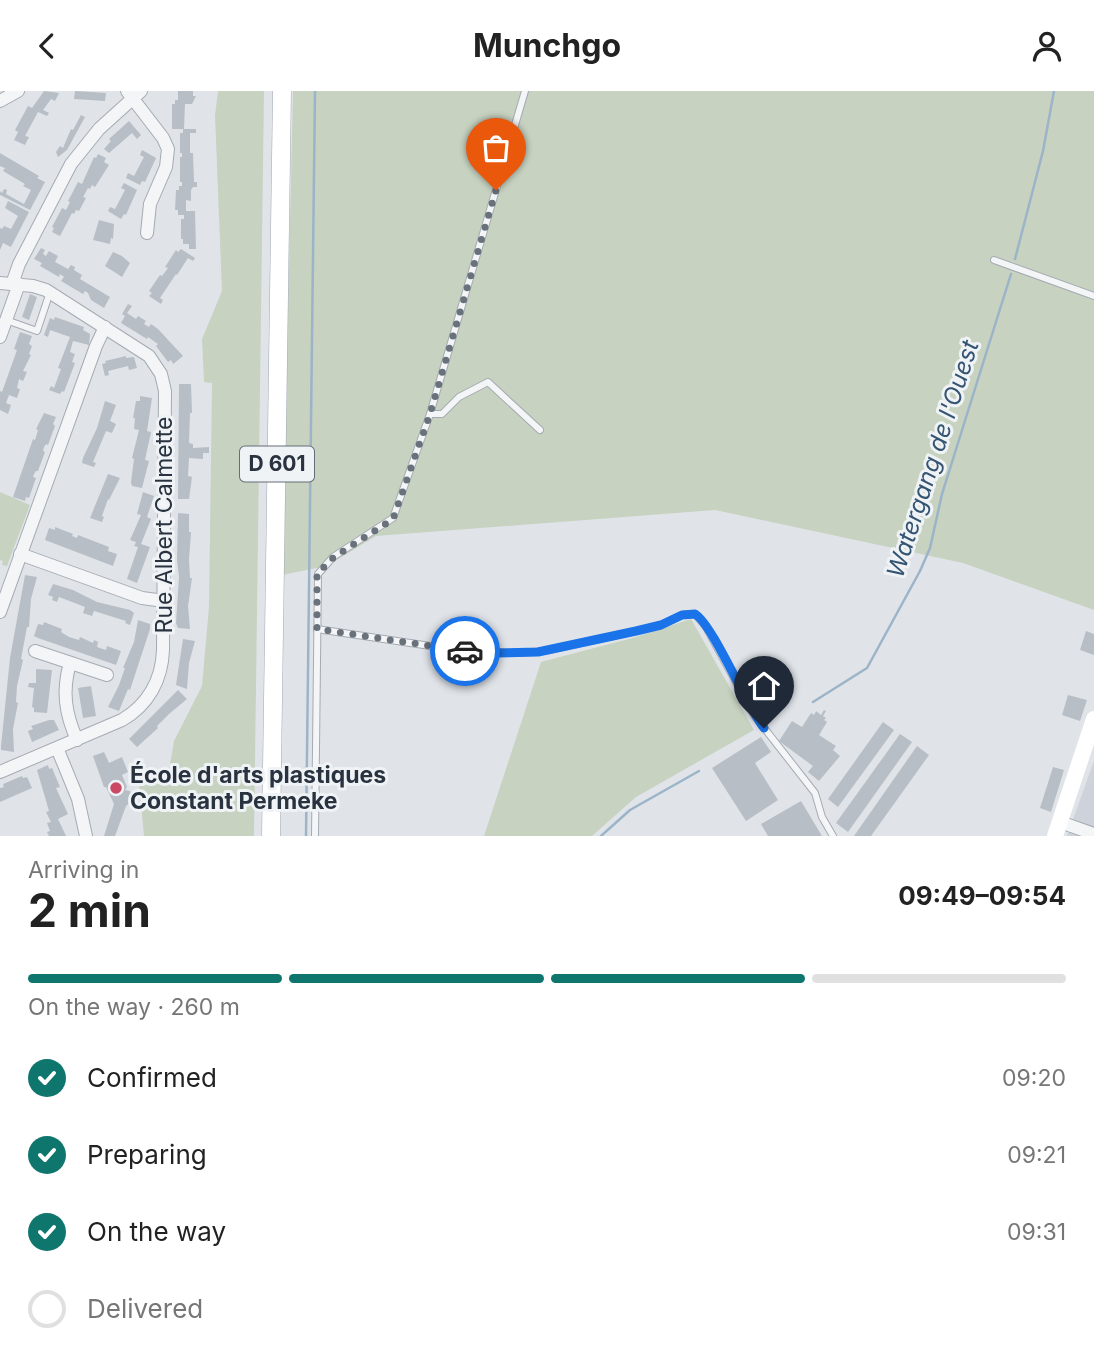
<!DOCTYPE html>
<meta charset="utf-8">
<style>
body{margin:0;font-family:Inter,sans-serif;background:#f2f2f2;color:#222;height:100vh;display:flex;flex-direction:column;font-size:26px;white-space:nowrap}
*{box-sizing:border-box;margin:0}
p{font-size:23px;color:#767676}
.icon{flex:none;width:38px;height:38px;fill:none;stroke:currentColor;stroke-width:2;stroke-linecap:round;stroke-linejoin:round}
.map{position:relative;height:745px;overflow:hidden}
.side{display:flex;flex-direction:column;background:#fff;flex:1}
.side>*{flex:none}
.pin{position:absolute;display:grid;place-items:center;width:60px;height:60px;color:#fff;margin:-72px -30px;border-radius:50% 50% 50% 0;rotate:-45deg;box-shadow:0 0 7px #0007}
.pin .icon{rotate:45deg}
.courier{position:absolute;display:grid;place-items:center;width:70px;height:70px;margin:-35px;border:5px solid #1a73e8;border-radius:50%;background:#fff;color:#222;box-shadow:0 2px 9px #0007}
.headline em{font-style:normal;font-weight:700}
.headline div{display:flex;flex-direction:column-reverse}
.headline{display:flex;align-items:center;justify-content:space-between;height:119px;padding:0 28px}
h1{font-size:46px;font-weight:700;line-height:52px}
.bar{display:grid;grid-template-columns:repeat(4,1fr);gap:10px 7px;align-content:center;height:84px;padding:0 28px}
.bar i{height:9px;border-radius:5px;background:#e0e0e0}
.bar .current{background:#0f766e}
.bar p{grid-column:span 4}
ol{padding:0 28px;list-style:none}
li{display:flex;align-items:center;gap:21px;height:77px}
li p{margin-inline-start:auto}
li .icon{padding:7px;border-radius:50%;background:#0f766e;color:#fff;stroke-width:4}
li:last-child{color:#767676}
li i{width:38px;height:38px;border:4px solid #e0e0e0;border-radius:50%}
header{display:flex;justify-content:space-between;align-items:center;height:91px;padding:0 28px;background:#fff;font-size:32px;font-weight:700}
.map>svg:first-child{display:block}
.built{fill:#ced3db}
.green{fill:#c7d2c1}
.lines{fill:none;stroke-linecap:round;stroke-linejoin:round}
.stream{stroke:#9cb4c8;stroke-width:2.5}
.building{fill:#b7bec5}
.service-casing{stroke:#a5abb3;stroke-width:8}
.minor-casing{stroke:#a5abb3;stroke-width:14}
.primary-casing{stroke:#a0a9b4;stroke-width:19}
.service{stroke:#f3f5f7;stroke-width:6}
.minor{stroke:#f3f5f7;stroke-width:12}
.secondary{stroke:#fff;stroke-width:16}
.primary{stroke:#fff;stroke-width:18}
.done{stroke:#69717b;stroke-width:7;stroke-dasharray:0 12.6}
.route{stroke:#1a73e8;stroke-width:9}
.poi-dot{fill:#ca4965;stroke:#f0f3f6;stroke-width:2.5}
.labels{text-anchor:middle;stroke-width:6;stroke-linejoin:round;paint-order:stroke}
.shield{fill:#f0f3f6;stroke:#656d77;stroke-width:2}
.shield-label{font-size:21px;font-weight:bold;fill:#293340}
.street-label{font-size:23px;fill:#293340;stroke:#f0f3f6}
.poi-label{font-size:23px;font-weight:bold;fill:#293340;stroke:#f0f3f6;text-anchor:start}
.water-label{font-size:24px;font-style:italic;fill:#345472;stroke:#f0f3f6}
</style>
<header><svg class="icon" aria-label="back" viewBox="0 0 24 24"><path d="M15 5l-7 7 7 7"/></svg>Munchgo<svg class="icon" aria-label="person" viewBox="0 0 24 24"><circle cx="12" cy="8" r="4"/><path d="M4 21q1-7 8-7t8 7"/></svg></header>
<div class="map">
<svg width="1094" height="745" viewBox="0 0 1094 745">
<rect width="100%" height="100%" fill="#e0e4e9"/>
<path class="built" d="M1094 670V745H1067Z"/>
<g class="green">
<path d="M218 0H264L254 745H144L139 691 168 686 174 650 202 595 209 516 212 292 204 291 202 248 222 200 215 24Z"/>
<path d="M293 0H1094V519L963 472 715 419 376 445 327 475 282 484Z"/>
<path d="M0 401 30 414 7 475 2 474 3 470 0 469Z"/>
<path d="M691 528 754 639 636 706 592 745H484L541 571 636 546Z"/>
</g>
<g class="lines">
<g class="stream">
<path d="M1015 168 1043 60 1054 0"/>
<path d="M813 611 867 577 920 480 930 457 942 403 1011 183"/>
<path d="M306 745 315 0"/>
<path d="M601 745 630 719 699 680"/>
</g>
</g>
<g class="building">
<path d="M44 0 59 2 55 10 51 8 43 19 49 22 47 25 38 21 25 45 29 46 25 54 14 49 18 41 15 39 28 15 32 17Z"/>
<path d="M75 0 106 2 105 10 74 8Z"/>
<path d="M178 0H193V5H196L192 13H185L184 38H172V13H175V9H178Z"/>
<path d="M81 24 85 26 67 59 58 66 56 61 60 55 63 57 71 38 73 39Z"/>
<path d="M129 30 141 44 137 48 132 42 109 62 104 58 111 50 109 48Z"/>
<path d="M183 38H196V42H190V62H193L194 91H197V96H193L191 99V110L186 109V120H195L196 158H189V153H183V148H181V128H184V124H178V119H175L176 99H179V95H182V91H180V66H182V62H180V42H183Z"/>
<path d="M142 59 156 67 145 91 142 90 140 94 126 87 128 82 134 85 144 66 140 64Z"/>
<path d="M0 62 39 85 37 87 45 91 30 119 0 104V100L2 102 4 98 7 99 6 103 24 113 31 99 23 95 25 93 3 80 5 77 0 75Z"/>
<path d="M98 63 106 67 104 71 109 74 95 96 92 94 90 98 88 97 83 106 86 107 79 120 76 119 74 123 72 122 60 145 52 141 54 137 52 136 62 117 66 119 70 111 68 110 78 91 82 93 94 66 96 67Z"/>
<path d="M124 92 137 99 126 124 124 123 121 128 108 120 110 116 115 118 125 99 121 97Z"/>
<path d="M8 110 29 121 11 156 3 152 0 159V137L2 138 4 135 11 138 18 125 5 117Z"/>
<path d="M99 129 114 133 113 148 111 147 110 153 93 149Z"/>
<path d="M41 157 45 159 43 163 46 165 49 160 58 165 55 171 68 178 71 174 75 176 74 179 82 184 80 188 110 206 104 217 91 209 88 202 85 200 83 203 61 190 64 186 60 183 59 186 40 175 42 172 34 168Z"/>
<path d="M181 158 195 167 193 170 188 167 177 184 176 183 160 207 163 209 161 213 149 205 152 202 149 200 160 184 162 185 168 177 165 176 176 159 178 161Z"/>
<path d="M113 161 122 165 130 172 122 186 105 175Z"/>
<path d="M30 203 37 206 29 229 22 226Z"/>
<path d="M128 213 132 215 127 222 136 228 138 225 146 230 144 233 149 236 151 233 158 238 183 265 173 273 171 269 168 271 156 255 158 253 155 251 148 246 147 248 121 232 125 225 122 223Z"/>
<path d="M55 226 84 236 83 239 90 243 89 254 73 250 70 261 75 263 72 271 75 272 64 301 62 300 60 303 49 299 51 295 54 297 61 278 58 277 70 246 50 239 48 246 44 244 50 227 54 229Z"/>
<path d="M20 241 32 245 29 253 32 255 29 263 31 264 23 280 27 281 23 290 19 288 17 297 20 298 17 307 9 304 6 312 11 314 8 323 0 319V300L2 301 17 259 14 258Z"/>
<path d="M126 265V267L134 266 137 277 129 279 128 275 108 280 109 284 105 285 102 273 106 272 105 270Z"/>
<path d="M179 293H191L192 322H190L189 352 193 353V357L209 356V362H203V368L189 367 188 385 192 386 189 408H178Z"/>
<path d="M140 305 152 307 147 340 151 341 145 369 149 370 142 397 132 395 131 391 134 368 132 367 139 339 134 338 135 327H133L136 310H140Z"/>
<path d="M105 310 116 314 110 330 116 333 112 342 106 340 93 371 96 372 94 376 82 372 83 367 97 337Z"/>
<path d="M44 322 56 326 53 333 55 335 48 354 46 353 44 356 43 360 45 361 38 380H36L34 383 33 386 36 387 29 407 26 406 25 410 13 406 33 348 35 349 38 339 36 338Z"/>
<path d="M108 383 120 387 109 409 108 408 102 425 104 426 102 431 90 427Z"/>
<path d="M143 401 154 405 147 426 151 428 141 453 150 456 137 492 127 488 138 456 134 455 136 451 130 449 141 424 137 423Z"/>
<path d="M178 422 189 423V441H191L189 469 190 487H192L188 515 190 538 178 537 176 532 179 486 177 469Z"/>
<path d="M55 436 73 443 72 445 77 447 78 444 109 456 108 460 117 463 113 475 45 449 49 437 55 439Z"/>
<path d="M25 484 37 486 31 508 29 536H27L21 568 23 569 17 595 16 611 18 612 13 638 14 661 1 659V655L10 567Z"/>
<path d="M53 493 73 499 97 511 130 519 134 522 130 534 125 532 126 530 94 520 92 525 83 522 85 516 59 506 57 511 52 509 53 506 48 504Z"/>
<path d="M138 529 150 533V538L130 599 128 598 119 620 108 616 119 594 125 577H123L134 551Z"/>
<path d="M44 531 62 538 61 541 69 546 79 549 80 546 93 552 94 549 98 551 97 556 106 559 107 555 121 560 116 574 38 547 34 545 38 533 43 534Z"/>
<path d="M1086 540 1094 543V564L1080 559Z"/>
<path d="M183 548 195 550 189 572 187 598 176 594Z"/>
<path d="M36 578 52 579 47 622 34 621V617L32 616 34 597 28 596 29 592H36Z"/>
<path d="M91 595 96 625 83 627 78 597Z"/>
<path d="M178 599 187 608 169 623 157 635 158 637 137 656 129 648Z"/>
<path d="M1068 604 1087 609 1080 630 1062 624Z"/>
<path d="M824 619 826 620 823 625 826 627 824 629 827 631 819 644 836 655 833 659 840 665 819 690 808 681 813 675 779 650 792 630 802 636 811 622 814 624 816 620 821 624Z"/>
<path d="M49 629H54L59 639 32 651 28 640 33 638 31 635Z"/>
<path d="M883 631 894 639 838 716 828 708Z"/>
<path d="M900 643 912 651 848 741 836 732Z"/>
<path d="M761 646 771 661 755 672 778 709 746 730 712 677Z"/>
<path d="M917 655 929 664 871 745H854Z"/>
<path d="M104 661 109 672 122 666 128 681 122 684 127 696 125 699 130 700 132 705 131 711 126 715 115 745H104L114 713 106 696H104L93 665Z"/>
<path d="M48 674 49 678 52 677 60 696 56 697 68 723 58 728 66 745H49L47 741 50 740 47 732 51 731 46 721 49 720 37 679Z"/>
<path d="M1053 676 1064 679 1051 721 1040 717Z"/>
<path d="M22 685 23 687 27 686 32 697 0 711V697L4 696 3 693Z"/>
<path d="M801 710 822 745H768L761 733Z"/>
</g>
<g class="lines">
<defs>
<g id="service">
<path d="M994 169 1094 205"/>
<path d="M6 229 37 240 50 201"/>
<path d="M430 323H442L459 306 488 291 540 339"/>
<path d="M317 538 457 559 516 562 545 560 636 540 661 534 682 524 695 523 706 536 754 624 815 702 822 726 833 745"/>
<path d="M315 745 318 483 333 466 393 427 430 323 525 0"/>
</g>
<g id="minor">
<path d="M127 0 163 47 168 58 166 76 150 113 147 142"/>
<path d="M0 10 18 0"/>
<path d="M0 192 33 195 46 199 149 265 161 283 165 300 163 559C162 589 148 614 122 629L0 681"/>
<path d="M12 193 19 173 71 73 99 38 141 0"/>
<path d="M0 246 19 193"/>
<path d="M20 463 142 507 164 510"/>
<path d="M0 521 96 255 105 236"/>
<path d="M35 560 107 584"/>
<path d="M70 572C62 600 65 622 77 649"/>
<path d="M57 657 78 708 86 745"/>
<path d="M1060 731 1094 743"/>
</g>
<path id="primary" d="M271 745 282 0"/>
</defs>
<use href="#service" class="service-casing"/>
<use href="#minor" class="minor-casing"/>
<use href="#primary" class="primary-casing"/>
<use href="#service" class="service"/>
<use href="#minor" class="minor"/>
<path class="secondary" d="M1055 745 1094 628"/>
<use href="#primary" class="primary"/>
</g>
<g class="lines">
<path class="done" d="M465 560 317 538V483L334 466 393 428 430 323 496 99"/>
<path class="route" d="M465 560 494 562 538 561 636 540 661 534 682 524 695 523C713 534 746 614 764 637"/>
</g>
<circle class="poi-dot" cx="116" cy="697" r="7"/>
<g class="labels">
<rect class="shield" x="240" y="355.5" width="74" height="35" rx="5"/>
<g class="shield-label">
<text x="277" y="380">D 601</text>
</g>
<g class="street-label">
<text transform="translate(164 434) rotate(-90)" y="8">Rue Albert Calmette</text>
</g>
<g class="poi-label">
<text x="130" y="692">École d'arts plastiques<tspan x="130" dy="26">Constant Permeke</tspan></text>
</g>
<g class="water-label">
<text transform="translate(933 368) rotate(-72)" y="8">Watergang de l'Ouest</text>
</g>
</g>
</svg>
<div class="pin" style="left:496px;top:99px;background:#ea580c"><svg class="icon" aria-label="bag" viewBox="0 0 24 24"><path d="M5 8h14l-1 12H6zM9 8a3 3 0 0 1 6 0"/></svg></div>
<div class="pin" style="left:764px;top:637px;background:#1f2937"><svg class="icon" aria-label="home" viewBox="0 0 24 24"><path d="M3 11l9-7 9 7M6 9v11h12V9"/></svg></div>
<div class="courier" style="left:465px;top:560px"><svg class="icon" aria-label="car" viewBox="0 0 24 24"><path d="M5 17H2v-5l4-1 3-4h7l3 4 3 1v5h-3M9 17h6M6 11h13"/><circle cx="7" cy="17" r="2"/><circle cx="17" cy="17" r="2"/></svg></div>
</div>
<section class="side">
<div class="headline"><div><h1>2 min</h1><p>Arriving in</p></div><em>09:49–09:54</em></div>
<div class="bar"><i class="current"></i><i class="current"></i><i class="current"></i><i></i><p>On the way · 260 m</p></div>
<ol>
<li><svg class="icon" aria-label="check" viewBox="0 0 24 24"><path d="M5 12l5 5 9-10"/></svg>Confirmed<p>09:20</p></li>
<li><svg class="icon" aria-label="check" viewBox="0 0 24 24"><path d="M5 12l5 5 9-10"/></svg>Preparing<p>09:21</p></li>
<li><svg class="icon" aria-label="check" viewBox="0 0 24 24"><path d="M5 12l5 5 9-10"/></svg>On the way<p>09:31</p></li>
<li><i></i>Delivered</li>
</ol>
</section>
